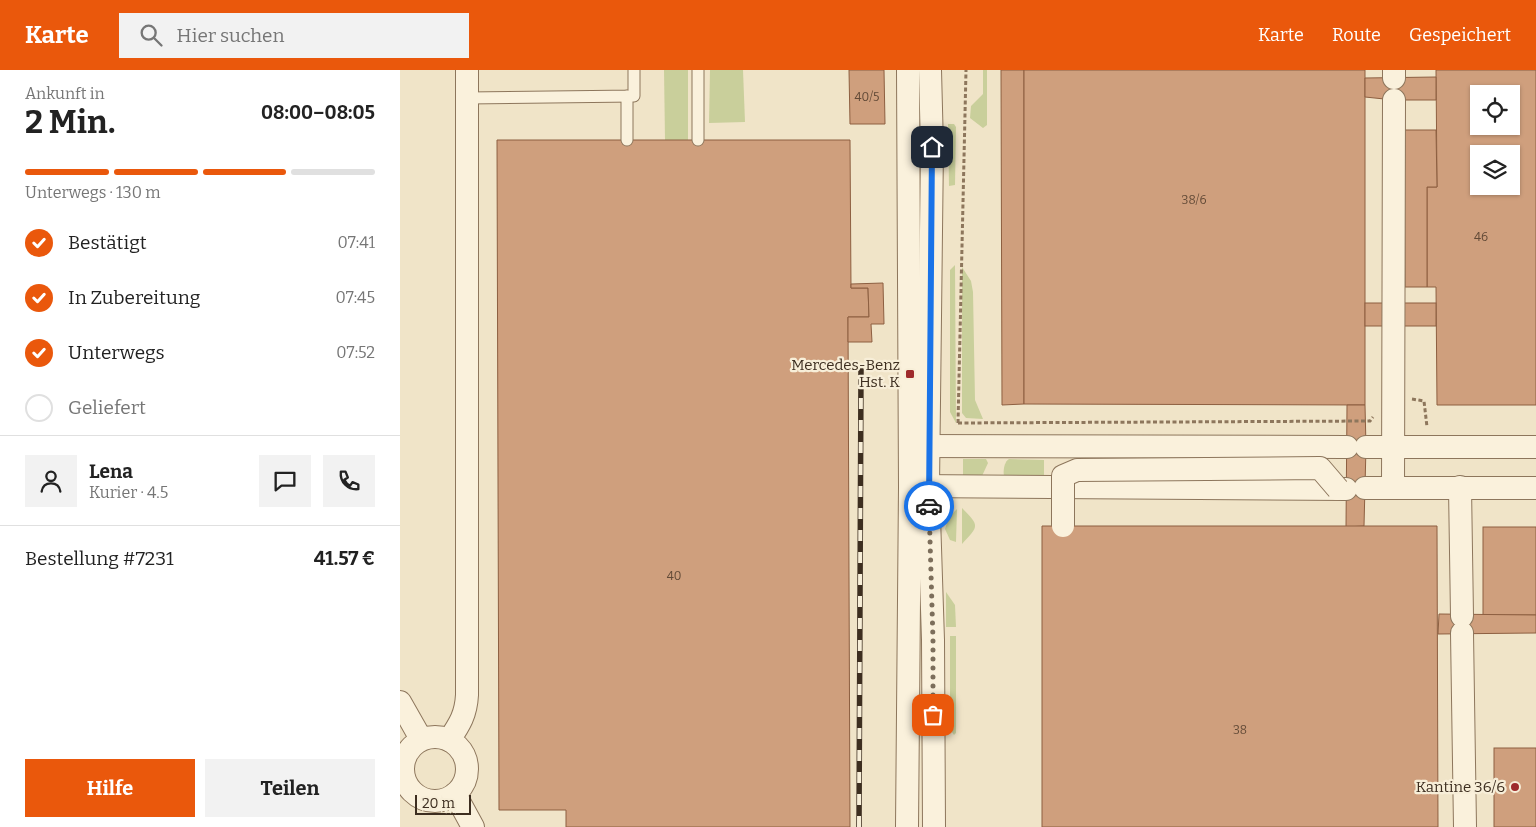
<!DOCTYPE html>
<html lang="de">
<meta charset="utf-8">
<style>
body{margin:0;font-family:Bitter,serif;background:#f2f2f2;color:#222;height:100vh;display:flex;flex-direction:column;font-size:19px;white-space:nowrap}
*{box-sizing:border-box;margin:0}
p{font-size:16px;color:#767676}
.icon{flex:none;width:28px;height:28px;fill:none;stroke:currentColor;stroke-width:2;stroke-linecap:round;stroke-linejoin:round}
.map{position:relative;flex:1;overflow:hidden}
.drawer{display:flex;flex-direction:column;background:#fff;width:400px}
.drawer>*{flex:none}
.fabs{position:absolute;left:1070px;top:15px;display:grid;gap:10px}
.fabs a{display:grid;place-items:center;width:50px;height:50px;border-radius:0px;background:#fff;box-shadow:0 1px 4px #0004;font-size:25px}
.scale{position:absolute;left:15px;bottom:12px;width:56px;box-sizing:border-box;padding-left:5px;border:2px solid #3d2e20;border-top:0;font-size:14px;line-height:18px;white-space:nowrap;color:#3d2e20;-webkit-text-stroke:4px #f7eed8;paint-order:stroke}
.pin{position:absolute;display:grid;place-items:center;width:42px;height:42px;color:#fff;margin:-21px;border-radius:10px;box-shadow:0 2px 8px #0006}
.courier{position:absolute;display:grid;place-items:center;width:50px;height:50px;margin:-25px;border:4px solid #1a73e8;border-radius:50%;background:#fff;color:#222;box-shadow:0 1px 6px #0007}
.summary em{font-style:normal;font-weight:700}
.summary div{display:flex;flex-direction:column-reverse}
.summary{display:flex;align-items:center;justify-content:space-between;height:85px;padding:0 25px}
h1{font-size:32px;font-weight:700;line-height:38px}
.bar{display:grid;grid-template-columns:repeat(4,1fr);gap:8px 5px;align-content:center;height:60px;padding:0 25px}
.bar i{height:6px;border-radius:4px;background:#e0e0e0}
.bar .active{background:#ea580c}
.bar p{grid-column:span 4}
.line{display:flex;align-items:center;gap:12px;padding:0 25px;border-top:1px solid #e0e0e0}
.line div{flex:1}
.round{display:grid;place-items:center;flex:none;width:52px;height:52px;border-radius:0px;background:#f2f2f2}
ol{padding:0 25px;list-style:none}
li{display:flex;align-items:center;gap:15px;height:55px}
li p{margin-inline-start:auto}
li .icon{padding:5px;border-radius:50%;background:#ea580c;color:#fff;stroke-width:4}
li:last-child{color:#767676}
li i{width:28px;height:28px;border:2px solid #e0e0e0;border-radius:50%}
.button{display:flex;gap:10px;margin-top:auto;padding:10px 25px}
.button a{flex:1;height:58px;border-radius:0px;background:#ea580c;color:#fff;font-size:20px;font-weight:700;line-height:58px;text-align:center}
.button a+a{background:#f2f2f2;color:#222}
header{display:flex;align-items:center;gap:30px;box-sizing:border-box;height:70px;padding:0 25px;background:#ea580c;color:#fff}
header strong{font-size:24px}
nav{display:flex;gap:28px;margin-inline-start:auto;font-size:18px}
.search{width:350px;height:45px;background:#f2f2f2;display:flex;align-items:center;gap:12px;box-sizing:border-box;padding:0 18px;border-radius:0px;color:#767676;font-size:19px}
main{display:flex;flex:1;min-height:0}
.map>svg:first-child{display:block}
.green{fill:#c9cf9b}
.building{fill:#cf9f7d;stroke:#8d5f41;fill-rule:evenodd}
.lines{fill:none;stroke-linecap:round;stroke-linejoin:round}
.service-casing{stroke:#8d765c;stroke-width:13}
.minor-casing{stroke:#8d765c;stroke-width:24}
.path{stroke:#8d765c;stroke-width:3;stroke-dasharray:4 2.5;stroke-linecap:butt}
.service{stroke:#faf1dc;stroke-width:11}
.minor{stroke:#faf1dc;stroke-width:22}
.rail-casing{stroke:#3d2e20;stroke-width:5.5}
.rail{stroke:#f7eed8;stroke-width:4;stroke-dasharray:11;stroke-linecap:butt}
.minor-bridge-casing{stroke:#8d765c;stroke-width:24;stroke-linecap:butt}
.minor-bridge{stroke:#faf1dc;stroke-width:22}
.done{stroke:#7c6e5b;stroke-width:5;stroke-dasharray:0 9}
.route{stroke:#1a73e8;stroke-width:6}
.poi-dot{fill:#9e2a2b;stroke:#f7eed8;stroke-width:2}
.labels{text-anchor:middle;stroke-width:4.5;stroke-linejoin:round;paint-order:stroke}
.number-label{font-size:12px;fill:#624a37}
.poi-label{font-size:15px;fill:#3d2e20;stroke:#f7eed8;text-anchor:end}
</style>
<header>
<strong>Karte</strong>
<div class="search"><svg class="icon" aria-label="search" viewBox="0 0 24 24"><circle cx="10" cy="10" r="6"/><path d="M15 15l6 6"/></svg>Hier suchen</div>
<nav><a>Karte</a><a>Route</a><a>Gespeichert</a></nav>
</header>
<main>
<section class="drawer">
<div class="summary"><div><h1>2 Min.</h1><p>Ankunft in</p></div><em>08:00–08:05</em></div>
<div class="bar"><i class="active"></i><i class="active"></i><i class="active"></i><i></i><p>Unterwegs · 130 m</p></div>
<ol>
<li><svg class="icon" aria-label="check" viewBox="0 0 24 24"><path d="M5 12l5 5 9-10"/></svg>Bestätigt<p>07:41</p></li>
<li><svg class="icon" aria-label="check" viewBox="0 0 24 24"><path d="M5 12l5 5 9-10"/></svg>In Zubereitung<p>07:45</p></li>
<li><svg class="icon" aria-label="check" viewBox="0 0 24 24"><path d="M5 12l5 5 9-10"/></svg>Unterwegs<p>07:52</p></li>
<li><i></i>Geliefert</li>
</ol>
<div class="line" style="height:90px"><a class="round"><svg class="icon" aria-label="person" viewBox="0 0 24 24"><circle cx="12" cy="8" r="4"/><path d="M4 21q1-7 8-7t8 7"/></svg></a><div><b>Lena</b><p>Kurier · 4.5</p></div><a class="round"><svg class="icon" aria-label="chat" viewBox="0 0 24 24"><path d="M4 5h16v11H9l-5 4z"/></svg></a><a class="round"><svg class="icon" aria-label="phone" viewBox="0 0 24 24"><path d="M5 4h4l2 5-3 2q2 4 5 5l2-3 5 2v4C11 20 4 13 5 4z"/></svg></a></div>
<div class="line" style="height:65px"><div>Bestellung #7231</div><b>41.57 €</b></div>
<div class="button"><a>Hilfe</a><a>Teilen</a></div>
</section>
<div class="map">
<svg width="1136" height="757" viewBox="0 0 1136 757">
<rect width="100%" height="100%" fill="#f0e4c8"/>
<g class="green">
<path d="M264 0H288V70H265Z"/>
<path d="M310 0H343L345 52 309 53Z"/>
<path d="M583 0H587V55L583 58 570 48 571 36 583 24Z"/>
<path d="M548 54H554L556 57 555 115 549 116Z"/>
<path d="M555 195 556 353 550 342V200Z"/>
<path d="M562 197 571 211 573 222 575 330 583 349 566 348 562 343Z"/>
<path d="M563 389H586L588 393 582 406 563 409Z"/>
<path d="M609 389 644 390V411L604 406C603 401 604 392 609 389Z"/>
<path d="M562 438C580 456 579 456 562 474Z"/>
<path d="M557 439 556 472 550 470 545 459 549 447Z"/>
<path d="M546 522 555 535 556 557H546Z"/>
<path d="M550 566H556V663L554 665 548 656 546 649 550 647Z"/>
</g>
<g class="building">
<path d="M449 0H484L485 54H450Z"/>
<path d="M601 0H624V334L602 335Z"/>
<path d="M624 0H965V335L624 334Z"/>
<path d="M1036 0H1136V335H1037L1036 217H1027V117H1037ZM1079 24H1111V56H1079ZM1079 84H1111V116H1079Z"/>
<path d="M1036 7V30H994L965 27V8Z"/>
<path d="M1004 60H1036L1037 117H1027V217H1005Z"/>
<path d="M97 70H450L451 218H468L469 247H448L450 757H166V740H99Z"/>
<path d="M483 213 484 254H471L472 272H448V247H469L468 218H451V214Z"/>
<rect x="965" y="233" width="71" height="23"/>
<path d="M947 335H965L966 377 964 456 946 457Z"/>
<path d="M642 456H1037L1038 757H642Z"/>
<rect x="1083" y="457" width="53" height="88"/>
<path d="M1039 544 1136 545V563L1038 564Z"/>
<rect x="1094" y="678" width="42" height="79"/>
</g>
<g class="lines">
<defs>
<g id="service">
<path d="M298 0V70"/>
<path d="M227 26V70"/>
<path d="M67 28 234 26V0"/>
</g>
<g id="minor">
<path d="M530 0 532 77 528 416 533 570 534 757"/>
<path d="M994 8V0"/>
<path d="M515 376 947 377"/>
<path d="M966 377H1136"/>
<path d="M514 416 946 419"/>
<path d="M1060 417 1062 546"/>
<path d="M965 418H1136"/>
<path d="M993 418 994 30"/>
<path d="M1062 563 1065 757"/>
<path d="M0 632 21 669"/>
<circle cx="35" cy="699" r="32"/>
<path d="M49 670C60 654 66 644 67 625V0"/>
<path d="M55 724 73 757"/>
<path d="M507 757 510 417 508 0"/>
</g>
</defs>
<use href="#service" class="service-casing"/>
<use href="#minor" class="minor-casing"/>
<g class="path">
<path d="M1012 329 1024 331 1027 357"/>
<path d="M558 353 970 351 973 347"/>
<path d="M558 353 566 0"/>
</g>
<use href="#service" class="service"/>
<use href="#minor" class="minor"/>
<defs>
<path id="rail" d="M459 757 461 300"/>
</defs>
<use href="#rail" class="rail-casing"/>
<use href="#rail" class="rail"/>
<defs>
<path id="minor-bridge" d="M663 456V406L677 400 920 398 938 419"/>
</defs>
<use href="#minor-bridge" class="minor-bridge-casing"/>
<use href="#minor-bridge" class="minor-bridge"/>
</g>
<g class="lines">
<path class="done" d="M529 436 533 570V645"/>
<path class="route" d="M529 436 532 77"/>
</g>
<g class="poi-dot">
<rect x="505" y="299" width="10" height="10" rx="2.5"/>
<circle cx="1115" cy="717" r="5"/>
</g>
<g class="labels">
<g class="number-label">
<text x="467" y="31">40/5</text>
<text x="794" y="134">38/6</text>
<text x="1081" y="171">46</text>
<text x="274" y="510">40</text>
<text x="840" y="664">38</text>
</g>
<g class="poi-label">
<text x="500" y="300">Mercedes-Benz<tspan x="500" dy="17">Hst. K</tspan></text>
<text x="1105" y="722">Kantine 36/6</text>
</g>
</g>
</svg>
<div class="fabs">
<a><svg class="icon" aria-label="locate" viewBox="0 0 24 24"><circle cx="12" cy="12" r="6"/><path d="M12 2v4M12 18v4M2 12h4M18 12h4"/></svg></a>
<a><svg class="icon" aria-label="layers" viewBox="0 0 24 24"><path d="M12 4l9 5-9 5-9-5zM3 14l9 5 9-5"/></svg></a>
</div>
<div class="scale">20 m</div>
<div class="pin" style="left:533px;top:645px;background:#ea580c"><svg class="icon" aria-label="bag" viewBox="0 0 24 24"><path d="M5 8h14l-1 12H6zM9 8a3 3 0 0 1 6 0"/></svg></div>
<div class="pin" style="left:532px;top:77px;background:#1f2937"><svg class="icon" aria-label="home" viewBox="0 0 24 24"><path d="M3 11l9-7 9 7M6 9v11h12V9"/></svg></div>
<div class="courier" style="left:529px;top:436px"><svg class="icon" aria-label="car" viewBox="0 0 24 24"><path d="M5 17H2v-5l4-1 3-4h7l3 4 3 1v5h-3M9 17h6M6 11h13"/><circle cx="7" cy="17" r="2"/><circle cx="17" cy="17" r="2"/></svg></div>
</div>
</main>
